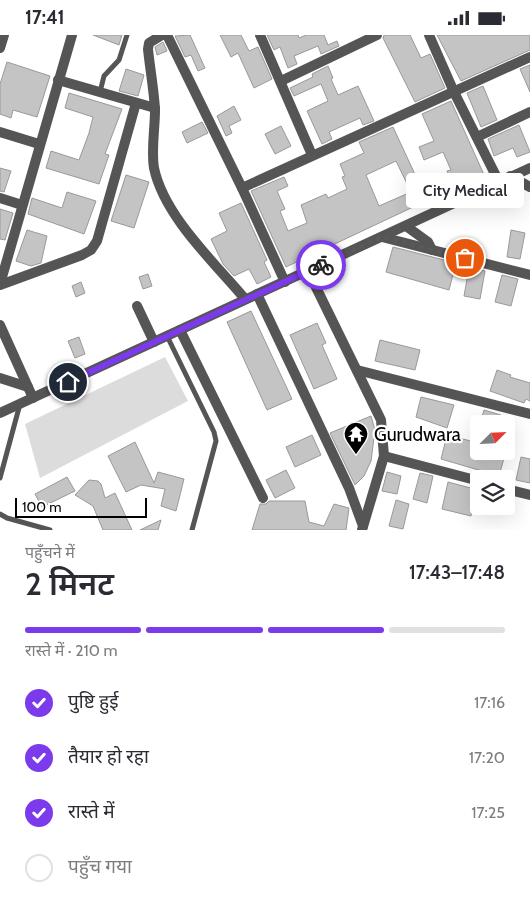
<!DOCTYPE html>
<html lang="hi">
<meta charset="utf-8">
<style>
body{margin:0;font-family:Cabin,"Noto Sans Devanagari",sans-serif;background:#f2f2f3;color:#2b2b33;height:100vh;display:flex;flex-direction:column;font-size:19px;white-space:nowrap}
*{box-sizing:border-box;margin:0}
p{font-size:16px;color:#7c7c81}
.icon{flex:none;width:28px;height:28px;fill:none;stroke:currentColor;stroke-width:2;stroke-linecap:round;stroke-linejoin:round}
.map{position:relative;height:495px;overflow:hidden}
.panel{display:flex;flex-direction:column;background:#fff;flex:1}
.panel>*{flex:none}
.needle{width:32px;rotate:66deg}
.controls{position:absolute;left:470px;top:380px;display:grid;gap:10px}
.controls a{display:grid;place-items:center;width:45px;height:45px;border-radius:5px;background:#fff;box-shadow:0 5px 20px #0002;font-size:25px}
.scale{position:absolute;left:15px;bottom:12px;width:132px;box-sizing:border-box;padding-left:5px;border:2px solid #000;border-top:0;font-size:14px;line-height:18px;white-space:nowrap;color:#000;-webkit-text-stroke:4px #fff;paint-order:stroke}
.pin{position:absolute;display:grid;place-items:center;width:42px;height:42px;color:#fff;margin:-21px;border:2px solid #fff;border-radius:50%;box-shadow:0 1px 5px #0007}
.courier{position:absolute;display:grid;place-items:center;width:50px;height:50px;margin:-25px;border:4px solid #7c3aed;border-radius:50%;background:#fff;color:#222;box-shadow:0 1px 6px #0007}
.bubble{position:absolute;height:35px;border-radius:5px;background:#fff;box-shadow:0 5px 20px #0002;font-size:16px;font-weight:600;line-height:35px;text-align:center}
.overview em{font-style:normal;font-weight:600}
.overview div{display:flex;flex-direction:column-reverse}
.overview{display:flex;align-items:center;justify-content:space-between;height:85px;padding:0 25px}
h1{font-size:32px;font-weight:600;line-height:38px}
.bar{display:grid;grid-template-columns:repeat(4,1fr);gap:8px 5px;align-content:center;height:60px;padding:0 25px}
.bar i{height:6px;border-radius:4px;background:#e1e1e2}
.bar .active{background:#7c3aed}
.bar p{grid-column:span 4}
ol{padding:0 25px;list-style:none}
li{display:flex;align-items:center;gap:15px;height:55px}
li p{margin-inline-start:auto}
li .icon{padding:5px;border-radius:50%;background:#7c3aed;color:#fff;stroke-width:4}
li:last-child{color:#7c7c81}
li i{width:28px;height:28px;border:2px solid #e1e1e2;border-radius:50%}
.status{display:flex;justify-content:space-between;align-items:center;height:35px;padding:0 25px;background:#fff;direction:ltr}
.status svg{height:14px;fill:currentColor}
.map>svg:first-child{display:block}
.green{fill:#dcdcdc}
.building{fill:#c4c4c4;stroke:#999;fill-rule:evenodd}
.lines{fill:none;stroke-linecap:round;stroke-linejoin:round}
.lane{stroke:#555;stroke-width:5}
.street{stroke:#555;stroke-width:10}
.done{stroke:#595959;stroke-width:5;stroke-dasharray:0 9}
.route{stroke:#7c3aed;stroke-width:6}
.labels{text-anchor:middle;stroke-width:4.5;stroke-linejoin:round;paint-order:stroke}
.poi-label{font-size:19px;fill:#000;stroke:#fff;text-anchor:start}
</style>
<div class="status"><b>17:41</b><svg viewBox="0 0 49 12"><path d="M0 12V9h3v3zM5 12V6h3v6zM10 12V3h3v9zM15 12V0h3v12zM26 1h20v11H26zM47 4h2v5h-2z"/></svg></div>
<div class="map">
<svg width="530" height="495" viewBox="0 0 530 495">
<rect width="100%" height="100%" fill="#fff"/>
<path class="green" d="M165 322 188 366 40 443 25 389Z"/>
<g class="building">
<path d="M93 0H122L119 10Z"/>
<path d="M190 0 205 33 198 36 191 20 185 22 175 1Z"/>
<path d="M220 0H241L249 16 258 12 272 44 254 53 238 18 231 22Z"/>
<path d="M267 0H298L299 3 306 0H324L328 10 337 6 339 11 321 19 318 11 294 21 297 29 288 33 280 12 274 15Z"/>
<path d="M384 0H410L421 23 430 19 445 53 415 67 383 3Z"/>
<path d="M437 0H530V15L461 46Z"/>
<path d="M163 7 167 16 157 20 155 12Z"/>
<path d="M7 27 50 41 37 82 13 75 11 83 0 79V49Z"/>
<path d="M530 30V57L520 34Z"/>
<path d="M328 31 333 43 331 44 338 60 358 51 374 86 363 90 360 83 329 97 332 104 322 109 307 76 328 66 321 49 294 61 290 53 313 42 312 39Z"/>
<path d="M126 34 144 40 138 61 119 56Z"/>
<path d="M483 51 497 85 481 92 467 58Z"/>
<path d="M69 58 122 74 105 119 109 120 99 149 46 133 51 116 79 125 89 98 93 82 65 73Z"/>
<path d="M451 66 485 142 429 168 428 165 286 232 251 156 284 142 288 151 277 156 285 174 280 176 288 196 307 188 301 170 326 159 328 163 347 154 342 142 345 141 340 129 364 118 359 107 393 92 419 148 434 141 440 152 452 147 447 136 451 135 443 117 424 125 419 112 434 106 422 79ZM396 126 411 157 379 171 366 140Z"/>
<path d="M234 71 241 85 229 91 232 98 226 101 217 81Z"/>
<path d="M202 87 208 98 187 108 182 97Z"/>
<path d="M519 90 530 117 517 122 513 113 494 121 488 104Z"/>
<path d="M281 91 291 111 275 119 265 99Z"/>
<path d="M0 133 11 136 4 157 0 156Z"/>
<path d="M126 140 149 147 134 193 111 186Z"/>
<path d="M67 157 96 166 84 199 28 179 32 163 62 173Z"/>
<path d="M241 168 267 225 264 227 271 242 257 249 249 234 234 241 223 229 211 204 227 196 219 178Z"/>
<path d="M0 174 13 178 5 205 0 204Z"/>
<path d="M27 195 47 201 41 228 31 231 16 226Z"/>
<path d="M511 195 525 198 520 224 507 222Z"/>
<path d="M393 212 456 228 449 255 386 237Z"/>
<path d="M469 233 485 236 480 264 464 261Z"/>
<path d="M148 239 152 251 143 254 139 242Z"/>
<path d="M502 240 518 244 511 271 495 267Z"/>
<path d="M81 247 85 258 76 262 72 251Z"/>
<path d="M251 276 292 364 267 375 227 287Z"/>
<path d="M317 288 326 308 322 310 337 344 314 354 290 300Z"/>
<path d="M79 302 85 319 75 323 68 306Z"/>
<path d="M380 305 420 315 415 335 375 326Z"/>
<path d="M497 335 511 340 510 342 530 348V366L526 364 524 368 490 356Z"/>
<path d="M421 362 454 370 447 393 416 382Z"/>
<path d="M484 375 501 380 498 389H480Z"/>
<path d="M371 381 375 395 371 426 364 441 355 450 330 398Z"/>
<path d="M312 400 321 420 295 432 286 412Z"/>
<path d="M447 400 479 408V416H506L499 441 441 424Z"/>
<path d="M135 407 154 448 158 437 184 444 176 476 161 471 165 454 141 450 126 457 108 421Z"/>
<path d="M521 422 530 424V448L516 445Z"/>
<path d="M286 435 295 453 275 463 266 445Z"/>
<path d="M387 437 401 441 397 459 382 456Z"/>
<path d="M420 438 433 441 427 468 413 464Z"/>
<path d="M67 442 75 456 42 472 35 459Z"/>
<path d="M89 445 98 446 101 449 105 463 115 458 132 495H103L93 471 75 460Z"/>
<path d="M448 447 478 455 471 481 442 474Z"/>
<path d="M396 465 409 469 403 494 389 491Z"/>
<path d="M269 466H305L309 487 324 491 334 469 349 473 346 495H252L260 469H266Z"/>
<path d="M161 485 158 495H140Z"/>
</g>
<g class="lines">
<g class="lane">
<path d="M100 57 104 41 119 25 127 0"/>
<path d="M167 301 214 397 216 406 192 495"/>
<path d="M0 443 20 369"/>
<path d="M0 479 7 483 50 495"/>
</g>
<g class="street">
<path d="M162 0 149 8 148 14C150 34 154 55 155 75 155 94 151 115 154 133 164 181 214 227 245 264"/>
<path d="M167 0 242 153 285 247"/>
<path d="M260 0 312 120"/>
<path d="M429 0 454 57 499 147"/>
<path d="M0 13 4 0"/>
<path d="M58 45 155 73"/>
<path d="M281 46 377 0"/>
<path d="M0 97 39 109"/>
<path d="M477 102 530 77"/>
<path d="M510 141 530 152"/>
<path d="M242 153 530 22"/>
<path d="M0 163 22 170"/>
<path d="M406 191 428 207 432 215"/>
<path d="M382 202 530 240"/>
<path d="M308 236 381 385 384 421 362 495"/>
<path d="M0 249 72 0"/>
<path d="M0 250 82 220 91 215 97 206 136 68"/>
<path d="M257 259 349 453 363 491"/>
<path d="M137 271 154 307"/>
<path d="M0 290 33 363"/>
<path d="M180 295 263 463"/>
<path d="M357 335 530 379"/>
<path d="M0 343 28 352"/>
<path d="M0 378 530 133"/>
<path d="M384 421 479 446"/>
<path d="M506 454 530 460"/>
</g>
</g>
<g class="lines">
<path class="done" d="M321 230 382 202 465 223"/>
<path class="route" d="M68 347 321 230"/>
</g>
<defs>
<symbol id="temple-pin" viewBox="-11 -11 22 30"><path d="M0 17L-7.5 6A9.5 9.5 0 1 1 7.5 6Z" fill="#000" stroke="#fff"/><path d="M0-6L5-2H3V0L6.5 2.5H4V6H1.5V3h-3V6H-4V2.5H-6.5L-3 0V-2H-5Z" fill="#fff"/></symbol>
</defs>
<g fill-rule="evenodd">
<use href="#temple-pin" x="342" y="385" width="28" height="38"/>
</g>
<g class="labels">
<g class="poi-label">
<text x="374" y="406">Gurudwara</text>
</g>
</g>
</svg>
<div class="controls">
<a><svg class="needle" viewBox="-14 -14 28 28"><path d="M0-13l5 13h-10z" fill="#e53935"/><path d="M0 13l5-13h-10z" fill="#7c7c81"/></svg></a>
<a><svg class="icon" aria-label="layers" viewBox="0 0 24 24"><path d="M12 4l9 5-9 5-9-5zM3 14l9 5 9-5"/></svg></a>
</div>
<div class="scale">100 m</div>
<div class="pin" style="left:465px;top:223px;background:#ea580c"><svg class="icon" aria-label="bag" viewBox="0 0 24 24"><path d="M5 8h14l-1 12H6zM9 8a3 3 0 0 1 6 0"/></svg></div>
<div class="pin" style="left:68px;top:347px;background:#1f2937"><svg class="icon" aria-label="home" viewBox="0 0 24 24"><path d="M3 11l9-7 9 7M6 9v11h12V9"/></svg></div>
<div class="courier" style="left:321px;top:230px"><svg class="icon" aria-label="bike" viewBox="0 0 24 24"><circle cx="6" cy="16" r="4"/><circle cx="18" cy="16" r="4"/><path d="M6 16l4-8h5l3 8M10 8l3 8H6M13 5h3"/></svg></div>
<div class="bubble" style="left:406px;top:138px;width:118px">City Medical</div>
</div>
<section class="panel">
<div class="overview"><div><h1>2 मिनट</h1><p>पहुँचने में</p></div><em>17:43–17:48</em></div>
<div class="bar"><i class="active"></i><i class="active"></i><i class="active"></i><i></i><p>रास्ते में · 210 m</p></div>
<ol>
<li><svg class="icon" aria-label="check" viewBox="0 0 24 24"><path d="M5 12l5 5 9-10"/></svg>पुष्टि हुई<p>17:16</p></li>
<li><svg class="icon" aria-label="check" viewBox="0 0 24 24"><path d="M5 12l5 5 9-10"/></svg>तैयार हो रहा<p>17:20</p></li>
<li><svg class="icon" aria-label="check" viewBox="0 0 24 24"><path d="M5 12l5 5 9-10"/></svg>रास्ते में<p>17:25</p></li>
<li><i></i>पहुँच गया</li>
</ol>
</section>
